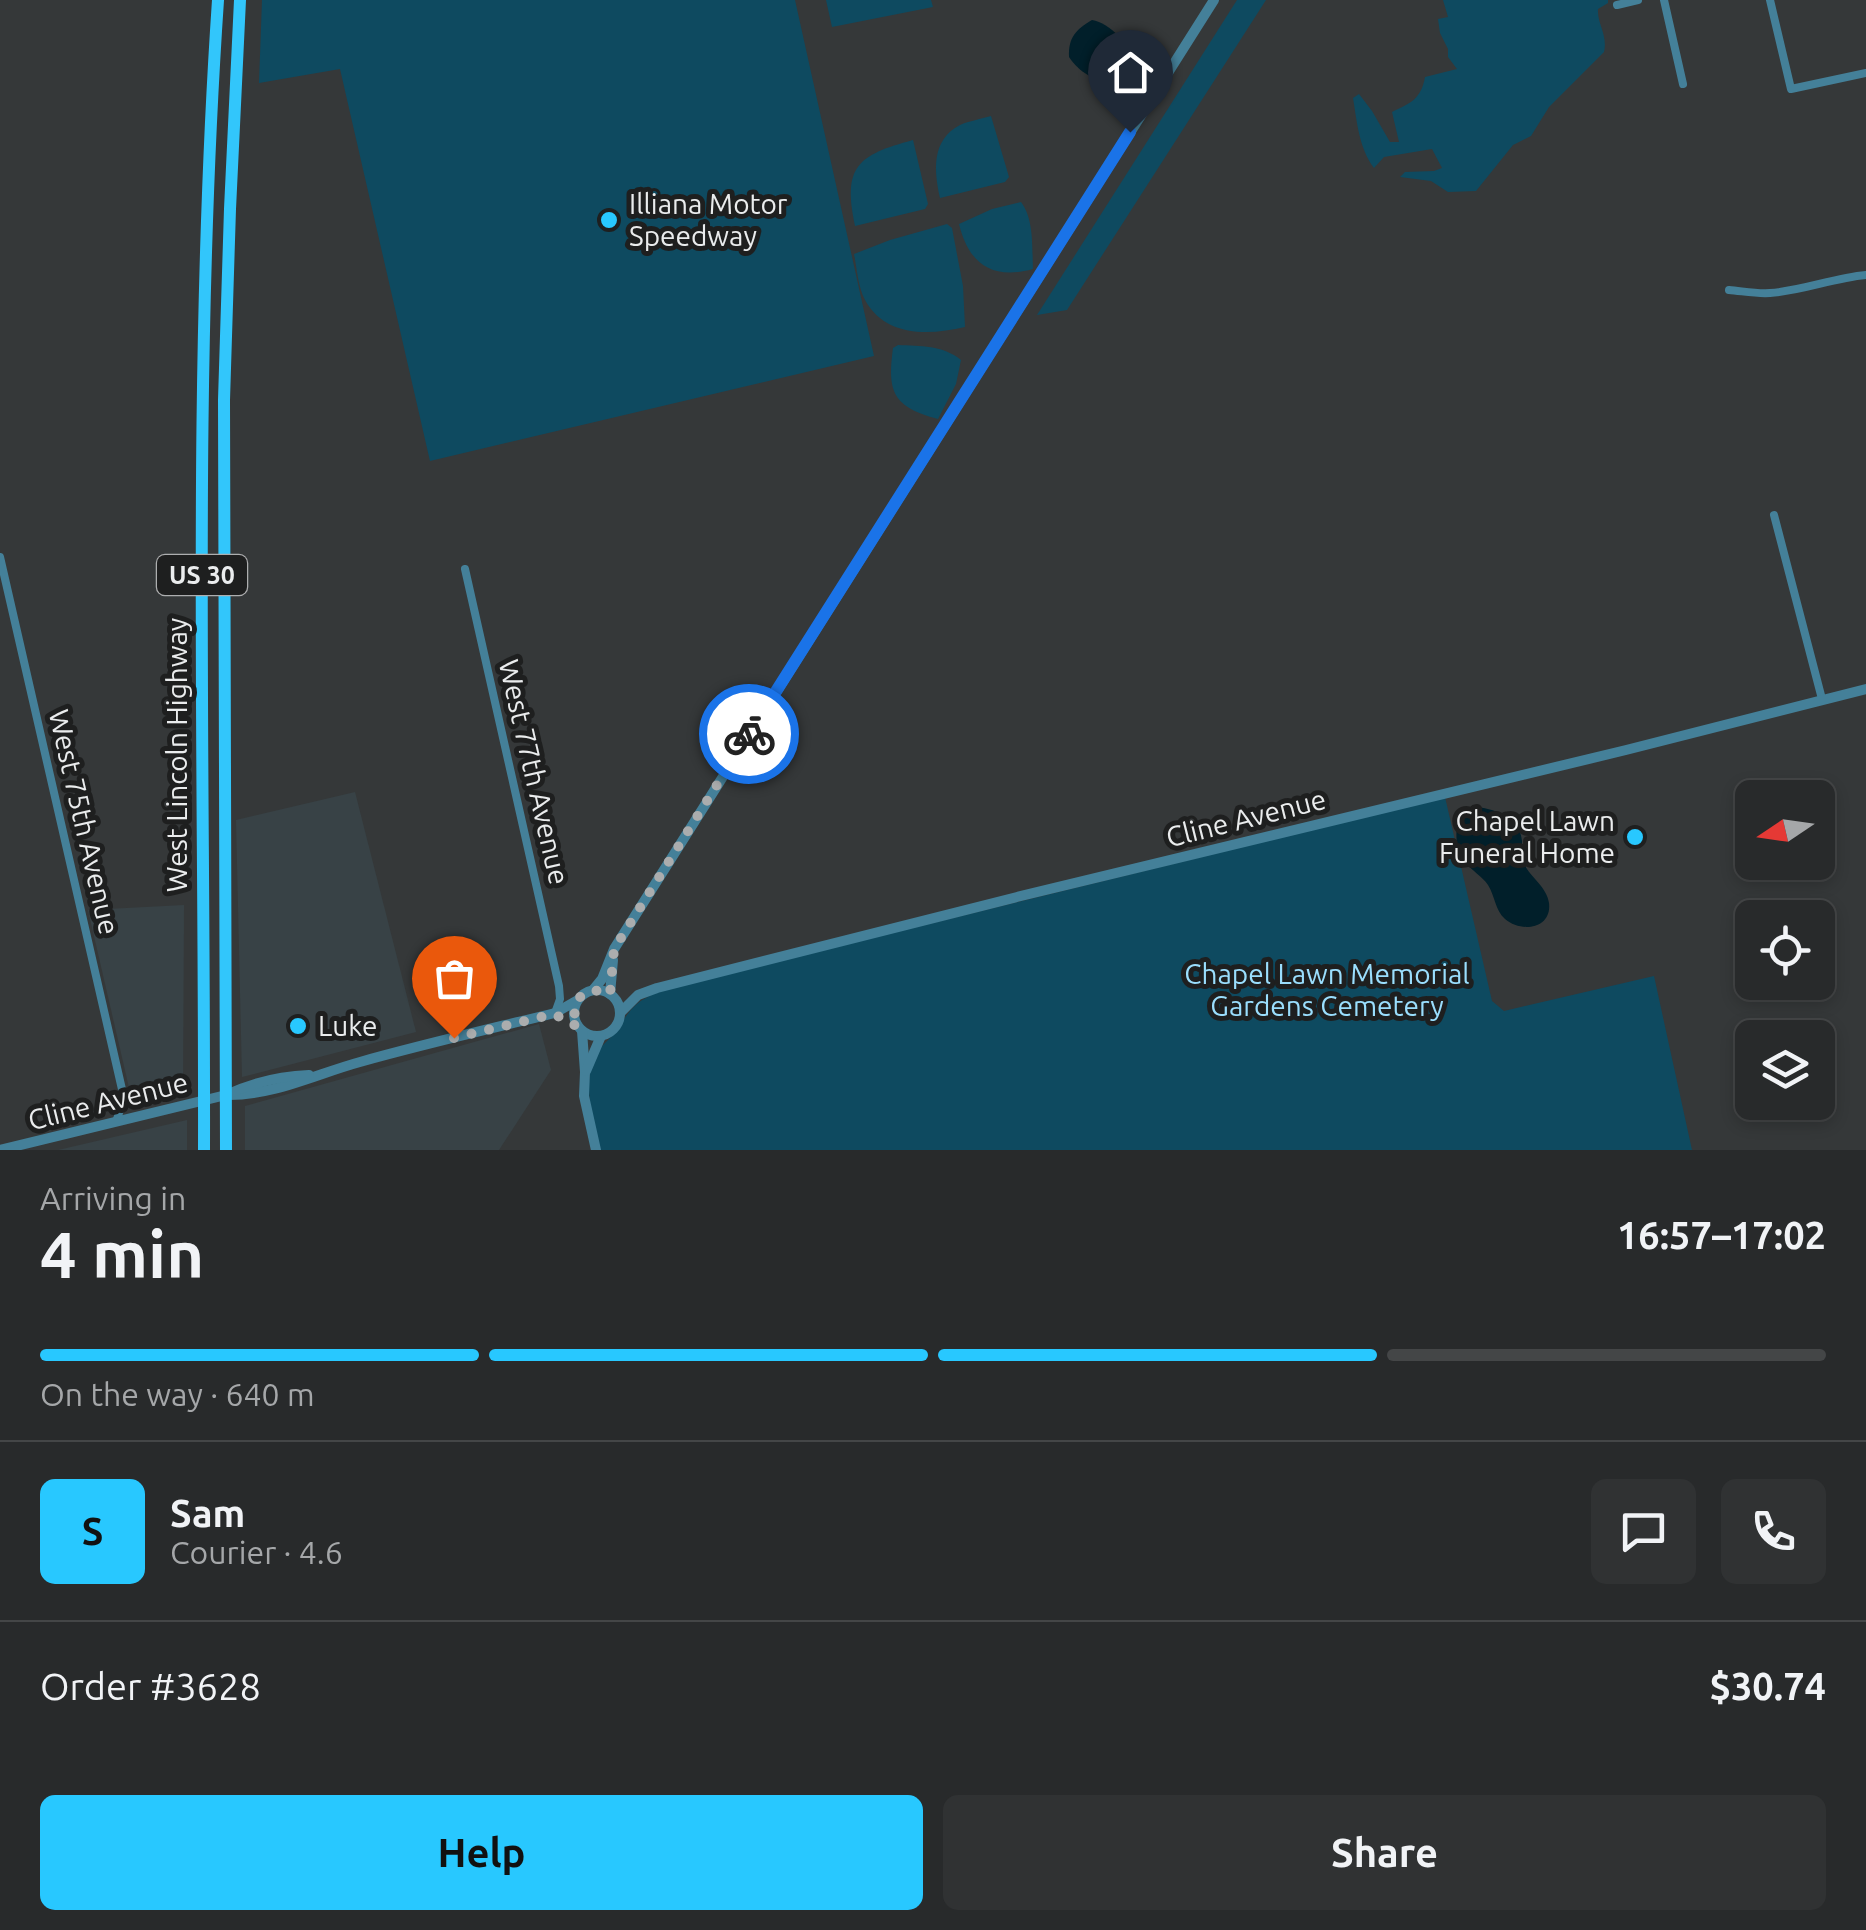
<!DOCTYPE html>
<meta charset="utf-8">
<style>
body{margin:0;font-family:Ubuntu,sans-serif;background:#303233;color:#f1f3f6;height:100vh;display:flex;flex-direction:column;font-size:38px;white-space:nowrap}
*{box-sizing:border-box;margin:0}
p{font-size:32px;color:#a5a7a9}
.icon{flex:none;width:55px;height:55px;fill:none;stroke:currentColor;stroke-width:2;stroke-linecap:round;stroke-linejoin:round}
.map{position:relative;height:1150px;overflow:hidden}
.drawer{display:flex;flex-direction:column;background:#282a2b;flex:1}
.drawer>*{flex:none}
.needle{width:65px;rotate:257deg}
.controls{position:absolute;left:1735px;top:780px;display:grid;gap:20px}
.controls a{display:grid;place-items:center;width:100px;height:100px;border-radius:15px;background:#282a2b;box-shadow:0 5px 15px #0003,0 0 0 2px #444647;font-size:50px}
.pin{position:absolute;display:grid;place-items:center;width:85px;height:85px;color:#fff;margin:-102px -42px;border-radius:50% 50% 50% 0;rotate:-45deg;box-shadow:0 0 10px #0007}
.pin .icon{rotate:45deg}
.courier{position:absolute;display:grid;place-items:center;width:100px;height:100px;margin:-50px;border:8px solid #1a73e8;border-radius:50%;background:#fff;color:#222;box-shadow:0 2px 12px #0007}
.head em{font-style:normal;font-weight:700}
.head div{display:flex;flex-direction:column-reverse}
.head{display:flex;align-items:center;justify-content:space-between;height:170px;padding:0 40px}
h1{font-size:65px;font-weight:700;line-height:75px}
.bar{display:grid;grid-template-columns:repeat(4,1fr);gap:15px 10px;align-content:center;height:120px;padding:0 40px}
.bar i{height:12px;border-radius:8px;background:#444647}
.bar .current{background:#28c8ff}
.bar p{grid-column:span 4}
.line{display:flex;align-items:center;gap:25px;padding:0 40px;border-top:2px solid #444647}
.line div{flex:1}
.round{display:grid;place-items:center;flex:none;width:105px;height:105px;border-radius:15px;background:#303233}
.action{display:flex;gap:20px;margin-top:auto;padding:20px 40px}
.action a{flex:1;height:115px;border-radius:15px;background:#28c8ff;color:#111;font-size:40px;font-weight:700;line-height:115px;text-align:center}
.action a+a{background:#303233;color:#f1f3f6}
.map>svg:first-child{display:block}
.built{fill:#384246}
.green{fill:#0e4a60}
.water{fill:#011f2a}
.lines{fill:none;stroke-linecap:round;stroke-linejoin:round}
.minor{stroke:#448099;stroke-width:8}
.tertiary{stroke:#448099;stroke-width:10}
.primary{stroke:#32c6fb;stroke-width:12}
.done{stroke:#abadae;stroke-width:10;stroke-dasharray:0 18}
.route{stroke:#1a73e8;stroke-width:12}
.poi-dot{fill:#28c8ff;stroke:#1e1f1f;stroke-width:4}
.labels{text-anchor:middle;stroke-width:10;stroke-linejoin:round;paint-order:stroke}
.shield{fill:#1e1f1f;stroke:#adaeaf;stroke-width:2.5}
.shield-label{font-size:25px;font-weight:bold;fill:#eaeced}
.poi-label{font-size:28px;fill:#eaeced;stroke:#1e1f1f;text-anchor:start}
.street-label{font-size:28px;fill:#eaeced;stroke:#1e1f1f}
.park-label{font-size:28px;fill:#9adefd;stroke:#1e1f1f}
</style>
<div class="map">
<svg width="1866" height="1150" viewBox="0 0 1866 1150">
<rect width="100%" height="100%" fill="#353839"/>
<g class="built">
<path d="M355 792 416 1032 242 1077 236 820Z"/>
<path d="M184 905 183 1093 139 1106 130 1092 88 910Z"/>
<path d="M539 1024 551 1070 499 1150H245V1106Z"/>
<path d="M187 1120V1150H58Z"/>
</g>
<g class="green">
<path d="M262 0H795L874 356 430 461 340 69 259 83Z"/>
<path d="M826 0H931L933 7 832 27Z"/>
<path d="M1237 0H1266L1067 310 1037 315Z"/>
<path d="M1443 0H1608V3L1598 9C1597 24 1608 35 1604 52L1549 107 1531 136 1513 145 1476 191 1448 192 1431 181 1400 177 1405 172 1434 171 1442 168 1432 149 1384 157 1374 168C1359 148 1357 122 1353 98L1359 94 1372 111 1390 142H1399L1392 112C1411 103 1421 99 1425 77L1457 69 1448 57V49L1440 33 1438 19 1448 17Z"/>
<path d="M991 116 1009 177 1005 182 940 198C934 171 931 140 960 125 969 121 981 119 991 116Z"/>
<path d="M913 140 928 204 925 209 855 226C842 166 858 155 913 140Z"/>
<path d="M1021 202C1034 219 1032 247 1033 269 993 280 969 265 959 224L992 209Z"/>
<path d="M947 224 952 228 963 286 965 327C930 335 886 338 865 300 858 287 857 269 854 254L890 240Z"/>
<path d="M898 345C920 346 943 345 961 360L956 384 938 419C893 407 887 392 893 348Z"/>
<path d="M1445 797 1492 1001 1504 1011 1654 976 1692 1150H600C593 1118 580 1082 598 1051 602 1045 609 1040 614 1033 633 1007 633 1002 665 989Z"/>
</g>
<g class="water">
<path d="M1092 20C1110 23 1131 45 1133 63L1122 80C1102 86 1081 75 1069 57 1068 38 1076 29 1092 20Z"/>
<path d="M1477 807C1498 810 1520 817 1522 841 1522 849 1521 857 1524 864 1531 878 1547 887 1549 903 1552 929 1521 933 1505 919 1495 910 1495 896 1488 885 1482 876 1472 871 1466 863 1453 848 1456 829 1459 811Z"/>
</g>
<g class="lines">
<g class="minor">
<path d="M1664 0 1683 84"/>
<path d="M1770 0 1791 89 1866 73"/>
<path d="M1617 5 1638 0"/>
<path d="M1729 290C1742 291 1756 294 1770 293 1802 291 1833 278 1866 275"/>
<path d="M1774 515 1822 699"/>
<path d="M0 557 124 1098 116 1122"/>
<path d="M465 569 559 986 560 999 555 1013"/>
</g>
<g class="tertiary">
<circle cx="597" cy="1013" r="23"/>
<path d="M593 990 602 979 614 949 1214 0"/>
<path d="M610 994 613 960"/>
<path d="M620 1013 638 995 657 988 1017 897 1626 750 1866 689"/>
<path d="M582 1031 585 1072 584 1096 596 1150"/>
<path d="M586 1071 601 1036"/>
<path d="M226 1095C273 1096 316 1074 360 1062 424 1044 490 1029 555 1013L576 1001"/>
<path d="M0 1150 226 1095C252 1083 280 1076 309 1075"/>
</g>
<g class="primary">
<path d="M204 1150C205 767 192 383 218 0"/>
<path d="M226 1150 224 400 230 209 240 0"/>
</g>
</g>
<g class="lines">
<path class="done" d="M454 1038 554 1014 578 1027C567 1002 584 983 610 994L614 949 749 734"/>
<path class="route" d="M749 734 1130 132"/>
</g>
<g class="poi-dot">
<circle cx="609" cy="220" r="10"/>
<circle cx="1635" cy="837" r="10"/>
<circle cx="298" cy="1026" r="10"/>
</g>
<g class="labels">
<rect class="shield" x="157" y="555" width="90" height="40" rx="8"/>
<g class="shield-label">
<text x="202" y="584">US 30</text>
</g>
<g class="poi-label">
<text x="629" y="214">Illiana Motor<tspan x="629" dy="32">Speedway</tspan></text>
<text x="1615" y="831" text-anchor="end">Chapel Lawn<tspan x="1615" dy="32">Funeral Home</tspan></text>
<text x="318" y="1036">Luke</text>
</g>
<g class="street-label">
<text transform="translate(177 755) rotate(-90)" y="10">West Lincoln Highway</text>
<text transform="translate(534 772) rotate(77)" y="10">West 77th Avenue</text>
<text transform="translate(1246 818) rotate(-14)" y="10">Cline Avenue</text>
<text transform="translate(84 822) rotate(77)" y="10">West 75th Avenue</text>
<text transform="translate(108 1101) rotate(-14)" y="10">Cline Avenue</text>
</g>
<g class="park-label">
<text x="1327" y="984">Chapel Lawn Memorial<tspan x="1327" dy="32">Gardens Cemetery</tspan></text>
</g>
</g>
</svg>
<div class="controls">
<a><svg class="needle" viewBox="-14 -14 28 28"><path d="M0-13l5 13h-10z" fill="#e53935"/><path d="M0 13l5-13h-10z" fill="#a5a7a9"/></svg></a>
<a><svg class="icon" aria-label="locate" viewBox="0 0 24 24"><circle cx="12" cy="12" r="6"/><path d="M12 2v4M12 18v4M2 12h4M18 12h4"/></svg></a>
<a><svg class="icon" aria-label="layers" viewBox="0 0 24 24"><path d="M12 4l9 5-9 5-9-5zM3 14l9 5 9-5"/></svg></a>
</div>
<div class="pin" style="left:454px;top:1038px;background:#ea580c"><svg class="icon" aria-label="bag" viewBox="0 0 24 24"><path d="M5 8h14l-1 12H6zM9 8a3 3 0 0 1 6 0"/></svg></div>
<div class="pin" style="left:1130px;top:132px;background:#1f2937"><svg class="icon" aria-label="home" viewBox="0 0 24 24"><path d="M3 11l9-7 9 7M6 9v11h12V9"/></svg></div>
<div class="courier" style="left:749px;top:734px"><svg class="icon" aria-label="bike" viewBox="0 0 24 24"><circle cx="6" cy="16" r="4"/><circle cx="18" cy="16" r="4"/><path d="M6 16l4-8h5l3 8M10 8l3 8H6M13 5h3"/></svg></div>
</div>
<section class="drawer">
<div class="head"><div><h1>4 min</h1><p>Arriving in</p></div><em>16:57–17:02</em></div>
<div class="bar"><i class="current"></i><i class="current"></i><i class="current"></i><i></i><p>On the way · 640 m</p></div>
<div class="line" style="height:180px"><b class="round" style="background:#28c8ff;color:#111">S</b><div><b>Sam</b><p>Courier · 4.6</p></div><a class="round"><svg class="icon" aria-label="chat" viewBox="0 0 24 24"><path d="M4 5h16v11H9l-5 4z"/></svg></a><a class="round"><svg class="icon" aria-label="phone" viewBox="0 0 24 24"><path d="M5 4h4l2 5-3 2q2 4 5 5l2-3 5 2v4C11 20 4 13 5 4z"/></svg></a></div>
<div class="line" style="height:130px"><div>Order #3628</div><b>$30.74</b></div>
<div class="action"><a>Help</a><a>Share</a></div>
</section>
